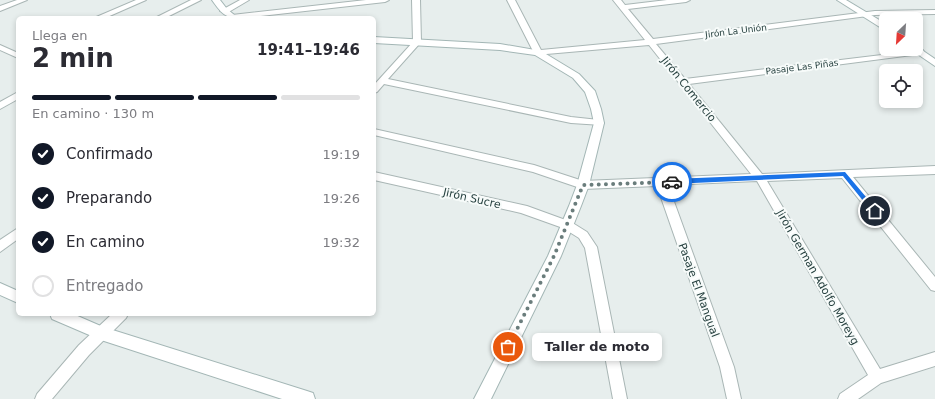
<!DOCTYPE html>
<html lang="es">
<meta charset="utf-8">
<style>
body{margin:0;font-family:"DejaVu Sans",sans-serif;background:#f2f2f3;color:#2b2b33;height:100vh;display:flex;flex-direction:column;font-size:15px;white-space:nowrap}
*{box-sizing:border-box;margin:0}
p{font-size:13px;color:#7c7c81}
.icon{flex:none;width:22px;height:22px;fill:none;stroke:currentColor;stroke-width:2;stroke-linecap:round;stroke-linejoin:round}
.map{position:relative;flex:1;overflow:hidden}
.details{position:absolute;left:16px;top:16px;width:360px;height:300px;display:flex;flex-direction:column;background:#fff;border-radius:6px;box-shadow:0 2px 6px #0003}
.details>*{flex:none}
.needle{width:26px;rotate:205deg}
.buttons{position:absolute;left:879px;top:12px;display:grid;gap:8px}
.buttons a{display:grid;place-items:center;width:44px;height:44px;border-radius:6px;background:#fff;box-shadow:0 2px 6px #0003;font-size:20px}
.pin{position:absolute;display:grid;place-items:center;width:34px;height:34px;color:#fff;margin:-17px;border:2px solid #fff;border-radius:50%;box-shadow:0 1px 4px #0007}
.courier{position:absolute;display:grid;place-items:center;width:40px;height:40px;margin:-20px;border:3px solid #1a73e8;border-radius:50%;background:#fff;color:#222;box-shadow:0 1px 5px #0007}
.bubble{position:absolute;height:28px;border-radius:6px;background:#fff;box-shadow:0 2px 6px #0003;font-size:13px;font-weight:600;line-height:28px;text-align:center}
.overview em{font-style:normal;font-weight:600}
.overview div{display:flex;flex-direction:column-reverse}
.overview{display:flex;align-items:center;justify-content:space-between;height:68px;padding:0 16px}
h1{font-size:26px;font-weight:600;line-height:30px}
.bar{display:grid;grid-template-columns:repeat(4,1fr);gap:6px 4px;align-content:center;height:48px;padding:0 16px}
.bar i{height:5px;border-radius:3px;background:#e1e1e2}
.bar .on{background:#111827}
.bar p{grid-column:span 4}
ol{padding:0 16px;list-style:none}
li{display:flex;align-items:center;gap:12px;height:44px}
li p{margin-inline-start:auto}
li .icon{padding:4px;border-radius:50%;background:#111827;color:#fff;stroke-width:4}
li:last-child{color:#7c7c81}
li i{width:22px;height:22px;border:2px solid #e1e1e2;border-radius:50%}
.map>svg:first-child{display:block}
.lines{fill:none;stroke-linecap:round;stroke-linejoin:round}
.street-casing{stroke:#a9b6b5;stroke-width:2}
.secondary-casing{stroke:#a3b6b5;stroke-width:2}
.street{fill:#fff;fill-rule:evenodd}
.secondary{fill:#fff;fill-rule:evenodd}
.route{fill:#1a73e8}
.done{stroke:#6a7d7c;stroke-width:4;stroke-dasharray:0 7.2}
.labels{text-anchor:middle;stroke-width:4;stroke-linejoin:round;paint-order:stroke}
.far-street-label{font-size:9px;fill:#26403f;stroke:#f7fbfa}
.street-label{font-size:11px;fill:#26403f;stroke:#f7fbfa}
</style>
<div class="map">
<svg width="935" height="399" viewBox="0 0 935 399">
<rect width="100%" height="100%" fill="#e7eeed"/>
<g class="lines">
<defs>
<g id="street">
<path d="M17 0H27L0 11V6Z"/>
<path d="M136 0H146L105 18H94Z"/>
<path d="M191 0H201L165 18H155Z"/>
<path d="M240 0H249L227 13 220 11Z"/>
<path d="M366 0H389L385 2 243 18 228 17 232 15Z"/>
<path d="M412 0H420L421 42 388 79 571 117 599 120 604 123 602 125 571 123 384 84 377 92 374 93V85L413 42Z"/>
<path d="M507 0H515L541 50 645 40 613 0H621L625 5 667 0H690L686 2 628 9 653 39 875 11 935 10V14L875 15 656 44 685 79 923 50 924 52 920 54 689 84 762 174 935 166V174L853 177 935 277V291L931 290 842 178 767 181 880 369 935 352V366L881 383 858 399H838L840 394 868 375 757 181 668 185 734 367 741 399H727L720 367 657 186 583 189 533 172 374 135V129L534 165 583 181 751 174 649 45 535 55Z"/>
<path d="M0 45 18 53V58L0 50Z"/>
<path d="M18 92V99L0 109V102Z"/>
<path d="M374 172 527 206 571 222 587 232 597 247 627 399H613L585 248 579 238 563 228 521 213 374 180Z"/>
<path d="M18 228V239L0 252V240Z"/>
<path d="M112 314H128L126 318 89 355 52 399H35L37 394 79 345Z"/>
</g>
<g id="secondary">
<path d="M212 0H220L227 9 238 18C224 18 220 11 212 0Z"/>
<path d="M837 0H846L886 24V31Z"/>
<path d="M374 37 500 44 541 51 579 74 595 91 601 109 604 123 589 185 581 206 561 256 491 399H474L548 256 569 206 577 185 594 123 591 109 585 92 573 78 535 55 500 50 374 43Z"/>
<path d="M916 46 935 59V66L913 51 912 49H916Z"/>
<path d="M0 283 18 291V303L0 295Z"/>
<path d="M50 314H73L103 327 307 391 313 393 315 399H282L101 340 52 319Z"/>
</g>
</defs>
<use href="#street" class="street-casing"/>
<use href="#secondary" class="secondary-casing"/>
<use href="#street" class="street"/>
<use href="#secondary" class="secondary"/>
</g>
<path class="route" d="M845 172 877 210V213H873L843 176 672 184 669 182 672 179Z"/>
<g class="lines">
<path class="done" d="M508 347 554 256 583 185 672 182"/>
</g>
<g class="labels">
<g class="far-street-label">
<text transform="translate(736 31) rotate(-7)" y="3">Jirón La Unión</text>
<text transform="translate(802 67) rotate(-7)" y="3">Pasaje Las Piñas</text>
</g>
<g class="street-label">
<text transform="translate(689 89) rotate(51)" y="4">Jirón Comercio</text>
<text transform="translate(472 198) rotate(13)" y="4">Jirón Sucre</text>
<text transform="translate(818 277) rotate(60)" y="4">Jirón German Adolfo Moreyg</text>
<text transform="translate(699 290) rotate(70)" y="4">Pasaje El Mangual</text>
</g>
</g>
</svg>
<div class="buttons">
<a><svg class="needle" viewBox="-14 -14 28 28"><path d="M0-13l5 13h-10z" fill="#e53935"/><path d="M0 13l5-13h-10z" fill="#7c7c81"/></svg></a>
<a><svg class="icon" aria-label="locate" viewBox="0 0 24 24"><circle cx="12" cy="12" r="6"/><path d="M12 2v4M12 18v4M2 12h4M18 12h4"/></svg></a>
</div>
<div class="pin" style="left:508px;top:347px;background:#ea580c"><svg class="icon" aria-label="bag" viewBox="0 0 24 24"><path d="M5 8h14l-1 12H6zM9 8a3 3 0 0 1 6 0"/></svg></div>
<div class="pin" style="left:875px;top:211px;background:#1f2937"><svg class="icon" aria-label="home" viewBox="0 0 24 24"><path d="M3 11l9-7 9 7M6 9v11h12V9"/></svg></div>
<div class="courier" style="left:672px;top:182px"><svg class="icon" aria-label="car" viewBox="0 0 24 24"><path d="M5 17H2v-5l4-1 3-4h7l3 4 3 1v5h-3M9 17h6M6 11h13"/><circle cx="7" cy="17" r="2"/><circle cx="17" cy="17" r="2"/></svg></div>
<div class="bubble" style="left:532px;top:333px;width:130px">Taller de moto</div>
<section class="details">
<div class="overview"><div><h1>2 min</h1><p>Llega en</p></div><em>19:41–19:46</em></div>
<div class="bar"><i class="on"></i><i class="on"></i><i class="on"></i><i></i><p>En camino · 130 m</p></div>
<ol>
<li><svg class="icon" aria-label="check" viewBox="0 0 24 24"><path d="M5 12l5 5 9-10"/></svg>Confirmado<p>19:19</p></li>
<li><svg class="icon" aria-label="check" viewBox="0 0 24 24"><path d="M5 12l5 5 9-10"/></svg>Preparando<p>19:26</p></li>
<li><svg class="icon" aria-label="check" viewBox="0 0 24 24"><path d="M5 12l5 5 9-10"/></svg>En camino<p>19:32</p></li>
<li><i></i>Entregado</li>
</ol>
</section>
</div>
